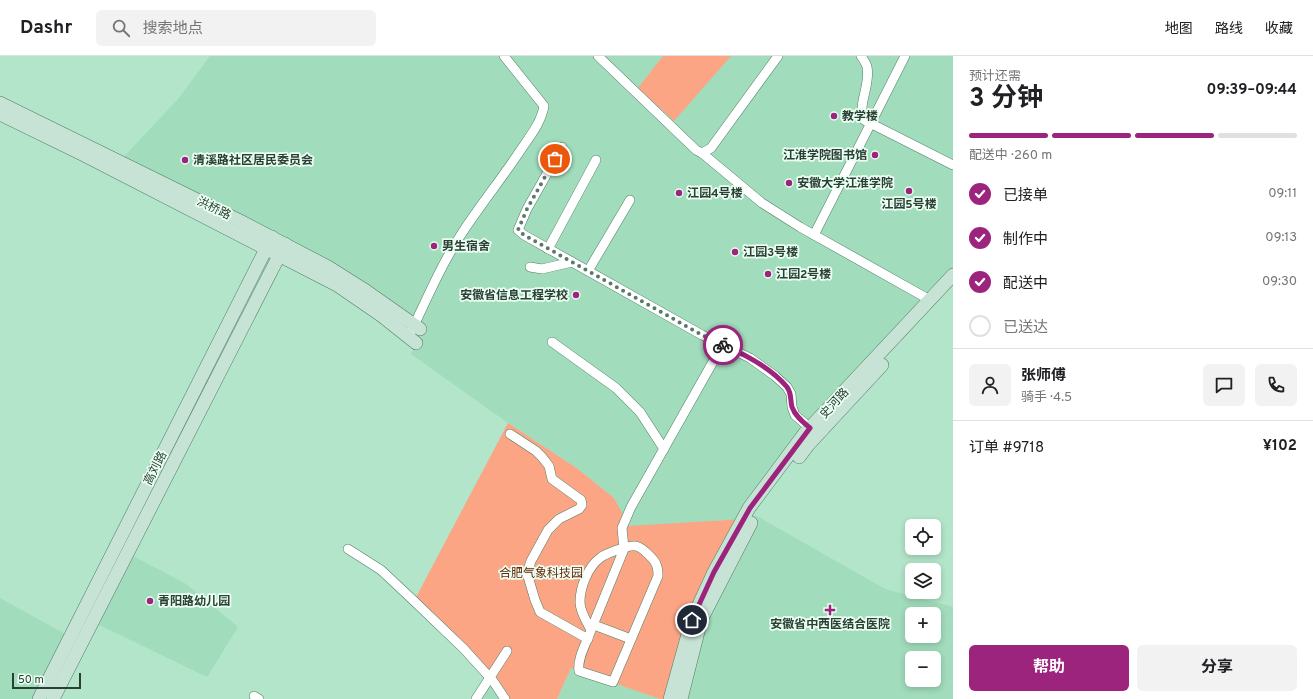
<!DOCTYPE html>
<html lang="zh">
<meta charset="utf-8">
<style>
body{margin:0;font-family:Overpass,"Noto Sans SC",sans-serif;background:#f2f2f2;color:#202124;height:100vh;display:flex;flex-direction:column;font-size:15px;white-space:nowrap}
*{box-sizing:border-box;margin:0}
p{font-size:13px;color:#757577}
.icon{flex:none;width:22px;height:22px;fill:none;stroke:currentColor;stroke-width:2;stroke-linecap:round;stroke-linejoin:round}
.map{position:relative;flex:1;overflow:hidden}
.panel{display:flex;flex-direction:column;background:#fff;width:360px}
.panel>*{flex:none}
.controls{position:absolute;left:905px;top:463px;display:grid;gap:8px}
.controls a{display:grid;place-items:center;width:36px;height:36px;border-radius:6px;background:#fff;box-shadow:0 2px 6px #0003;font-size:20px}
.scale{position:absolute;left:12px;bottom:10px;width:69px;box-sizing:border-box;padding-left:4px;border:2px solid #2b4035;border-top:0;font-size:11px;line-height:14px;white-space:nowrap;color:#2b4035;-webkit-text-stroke:3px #eafef2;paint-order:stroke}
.pin{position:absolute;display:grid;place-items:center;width:34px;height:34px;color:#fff;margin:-17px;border:2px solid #fff;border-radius:50%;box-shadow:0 1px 4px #0007}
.courier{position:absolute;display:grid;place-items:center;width:40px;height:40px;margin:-20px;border:3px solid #9d247d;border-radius:50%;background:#fff;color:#222;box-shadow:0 1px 5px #0007}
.summary em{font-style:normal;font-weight:700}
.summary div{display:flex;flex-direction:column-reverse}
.summary{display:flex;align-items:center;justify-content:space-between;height:68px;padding:0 16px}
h1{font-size:26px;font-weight:700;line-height:30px}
.bar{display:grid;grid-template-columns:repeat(4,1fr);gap:6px 4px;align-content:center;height:48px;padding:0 16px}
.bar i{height:5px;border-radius:3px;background:#e0e0e0}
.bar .active{background:#9d247d}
.bar p{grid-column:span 4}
.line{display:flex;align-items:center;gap:10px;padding:0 16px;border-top:1px solid #e0e0e0}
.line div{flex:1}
.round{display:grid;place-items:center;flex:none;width:42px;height:42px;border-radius:6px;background:#f2f2f2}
ol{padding:0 16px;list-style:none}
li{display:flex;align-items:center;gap:12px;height:44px}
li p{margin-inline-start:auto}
li .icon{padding:4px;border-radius:50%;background:#9d247d;color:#fff;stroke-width:4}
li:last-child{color:#757577}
li i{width:22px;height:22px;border:2px solid #e0e0e0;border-radius:50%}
.button{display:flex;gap:8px;margin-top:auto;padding:8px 16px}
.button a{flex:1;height:46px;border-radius:6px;background:#9d247d;color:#fff;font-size:16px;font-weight:700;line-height:46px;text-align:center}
.button a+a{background:#f2f2f2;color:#202124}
header{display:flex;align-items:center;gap:24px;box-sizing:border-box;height:56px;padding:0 20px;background:#fff;border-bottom:1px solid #e0e0e0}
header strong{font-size:19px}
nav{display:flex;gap:22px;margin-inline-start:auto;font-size:14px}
.search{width:280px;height:36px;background:#f2f2f2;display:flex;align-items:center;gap:10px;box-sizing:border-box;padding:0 14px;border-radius:6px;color:#757577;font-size:15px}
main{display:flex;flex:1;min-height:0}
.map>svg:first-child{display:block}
.built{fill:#a1dcbc;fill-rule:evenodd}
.green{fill:#fca585}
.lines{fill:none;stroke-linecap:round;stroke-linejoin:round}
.street-casing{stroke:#4f7e66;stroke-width:10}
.secondary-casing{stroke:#4f7e66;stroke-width:14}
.street{stroke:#fff;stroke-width:9}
.secondary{stroke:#c7e3d6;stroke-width:13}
.done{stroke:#5a7a69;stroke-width:4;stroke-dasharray:0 7.2}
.route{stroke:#9d247d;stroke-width:5}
.poi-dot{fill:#9d247d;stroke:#eafef2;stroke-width:1.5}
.labels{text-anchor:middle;stroke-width:3.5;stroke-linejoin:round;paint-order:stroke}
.poi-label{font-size:12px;font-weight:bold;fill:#2b4035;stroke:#eafef2;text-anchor:start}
.street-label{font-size:12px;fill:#2b4035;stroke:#eafef2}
.park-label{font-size:12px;fill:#6b2607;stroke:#eafef2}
</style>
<header>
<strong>Dashr</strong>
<div class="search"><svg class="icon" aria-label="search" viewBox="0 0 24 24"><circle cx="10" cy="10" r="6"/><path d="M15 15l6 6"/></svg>搜索地点</div>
<nav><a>地图</a><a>路线</a><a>收藏</a></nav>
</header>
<main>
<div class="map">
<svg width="953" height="643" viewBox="0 0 953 643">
<rect width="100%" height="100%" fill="#b2e5c9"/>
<g class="built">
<path d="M210 0H953V219L805 377 744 463 628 471 614 442 578 413 508 367 411 298 416 287 420 273 120 105 178 43Z"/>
<path d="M755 459 885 533 953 551V643H681L701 564ZM912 558H934V580H912ZM912 602H934V624H912Z"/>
<path d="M120 493 186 528 238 571 207 621 85 562Z"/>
<path d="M0 542 74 583 44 643H0Z"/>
<path d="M571 612 660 643H557Z"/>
<path d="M489 622 505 643H476Z"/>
</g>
<g class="green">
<path d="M663 0H731L674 65 638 32Z"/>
<path d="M508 367 578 413 614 442 629 470 744 463 670 643H660L571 612 557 643H505L414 545Z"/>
</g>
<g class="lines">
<defs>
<g id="street">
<path d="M598 0 696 94 702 97 711 92 778 0"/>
<path d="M861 0C863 3 866 7 867 11 871 29 857 48 864 64L953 109"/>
<path d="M562 91 527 153 518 174 524 179 702 279 750 302 775 320 787 331 791 338 792 351 795 359 810 372"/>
<path d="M702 97 762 147 800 171 930 244"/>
<path d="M814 179 905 0"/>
<path d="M548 193 596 104"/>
<path d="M530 211 542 213 572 206"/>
<path d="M588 215 630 144"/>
<path d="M412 274C428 240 443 205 464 174 482 147 502 122 520 95 530 80 541 67 544 50L504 0"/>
<path d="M552 286 616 332 640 356 664 393"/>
<path d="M510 378 536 395 542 401 549 410 552 423 581 444 582 449 579 453 559 463 548 474 531 505 527 517 535 544 540 556 588 583"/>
<path d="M348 493 381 514 414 545 464 593 493 625 505 643"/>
<path d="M594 569 631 583"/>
<path d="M591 574C587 566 580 556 580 546 580 531 588 511 600 502 605 498 612 496 617 494 622 493 630 489 635 490 641 490 654 503 656 508 658 512 658 515 658 520L613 626 579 615C577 602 587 586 591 574L624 493 622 472 631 451 723 288"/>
<path d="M254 640 259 643"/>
<path d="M476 643 507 595"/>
</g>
<g id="secondary">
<path d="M0 47 240 165 328 211 366 235 420 273"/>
<path d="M0 58 82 98 337 229 382 260 416 287"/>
<path d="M799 401 808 389 882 309"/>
<path d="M39 643 272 181"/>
<path d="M53 643 285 188"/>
<path d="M670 643 692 564 714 516 749 452 805 377 953 219"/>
<path d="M681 643 701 564 751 467"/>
</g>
</defs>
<use href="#street" class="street-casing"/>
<use href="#secondary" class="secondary-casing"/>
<use href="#street" class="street"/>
<use href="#secondary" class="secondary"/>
</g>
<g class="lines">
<path class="done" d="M555 103 527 153 518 174 524 179 702 279 723 289"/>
<path class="route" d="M692 564 714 516 750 452 810 372C803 366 795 360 792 351 790 344 792 338 787 331 772 313 744 298 723 289"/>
</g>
<g class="poi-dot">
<circle cx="834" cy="60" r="4"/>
<circle cx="875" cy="99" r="4"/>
<circle cx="185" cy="104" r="4"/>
<circle cx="789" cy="127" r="4"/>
<circle cx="909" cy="135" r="4"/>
<circle cx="679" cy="137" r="4"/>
<circle cx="434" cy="190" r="4"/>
<circle cx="735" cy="196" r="4"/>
<circle cx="768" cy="218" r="4"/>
<circle cx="576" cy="239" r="4"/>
<circle cx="150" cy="545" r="4"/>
<path d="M828 548h4v4h4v4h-4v4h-4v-4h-4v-4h4z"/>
</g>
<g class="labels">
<g class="poi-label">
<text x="842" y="64">教学楼</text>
<text x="867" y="103" text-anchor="end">江淮学院图书馆</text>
<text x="193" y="108">清溪路社区居民委员会</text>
<text x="797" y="131">安徽大学江淮学院</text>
<text x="687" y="141">江园4号楼</text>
<text x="909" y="152" text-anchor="middle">江园5号楼</text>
<text x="442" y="194">男生宿舍</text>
<text x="743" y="200">江园3号楼</text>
<text x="776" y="222">江园2号楼</text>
<text x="568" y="243" text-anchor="end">安徽省信息工程学校</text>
<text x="158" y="549">青阳路幼儿园</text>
<text x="830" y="572" text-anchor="middle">安徽省中西医结合医院</text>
</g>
<g class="street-label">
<text transform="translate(214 152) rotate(26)" y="4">洪桥路</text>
<text transform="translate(834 347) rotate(-47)" y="4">史河路</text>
<text transform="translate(155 412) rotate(-63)" y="4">高刘路</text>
</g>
<g class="park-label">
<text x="541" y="521">合肥气象科技园</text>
</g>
</g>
</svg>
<div class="controls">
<a><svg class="icon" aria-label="locate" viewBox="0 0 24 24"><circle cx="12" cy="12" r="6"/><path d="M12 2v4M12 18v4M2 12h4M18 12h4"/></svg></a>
<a><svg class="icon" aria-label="layers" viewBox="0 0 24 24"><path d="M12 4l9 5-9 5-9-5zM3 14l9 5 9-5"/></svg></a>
<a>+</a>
<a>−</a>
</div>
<div class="scale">50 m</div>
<div class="pin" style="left:555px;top:103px;background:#ea580c"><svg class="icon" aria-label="bag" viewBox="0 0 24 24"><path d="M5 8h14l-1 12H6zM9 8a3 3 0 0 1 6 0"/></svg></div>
<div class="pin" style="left:692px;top:564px;background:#1f2937"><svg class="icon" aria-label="home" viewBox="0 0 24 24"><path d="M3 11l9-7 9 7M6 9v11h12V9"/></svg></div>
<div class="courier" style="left:723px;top:289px"><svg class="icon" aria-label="bike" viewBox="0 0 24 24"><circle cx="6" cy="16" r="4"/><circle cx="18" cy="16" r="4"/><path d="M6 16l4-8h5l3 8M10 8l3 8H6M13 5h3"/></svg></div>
</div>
<section class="panel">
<div class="summary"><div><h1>3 分钟</h1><p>预计还需</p></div><em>09:39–09:44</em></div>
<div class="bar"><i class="active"></i><i class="active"></i><i class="active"></i><i></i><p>配送中 · 260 m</p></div>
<ol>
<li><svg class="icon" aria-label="check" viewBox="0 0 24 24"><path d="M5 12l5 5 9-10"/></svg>已接单<p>09:11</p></li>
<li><svg class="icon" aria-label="check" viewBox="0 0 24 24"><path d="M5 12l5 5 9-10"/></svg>制作中<p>09:13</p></li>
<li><svg class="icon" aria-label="check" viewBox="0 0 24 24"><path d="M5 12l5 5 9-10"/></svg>配送中<p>09:30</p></li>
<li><i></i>已送达</li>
</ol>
<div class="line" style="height:72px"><a class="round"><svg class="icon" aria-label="person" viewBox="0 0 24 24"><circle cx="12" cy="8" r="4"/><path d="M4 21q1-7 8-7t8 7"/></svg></a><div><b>张师傅</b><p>骑手 · 4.5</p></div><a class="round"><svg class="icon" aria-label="chat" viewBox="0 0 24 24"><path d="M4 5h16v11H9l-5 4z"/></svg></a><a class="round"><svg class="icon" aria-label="phone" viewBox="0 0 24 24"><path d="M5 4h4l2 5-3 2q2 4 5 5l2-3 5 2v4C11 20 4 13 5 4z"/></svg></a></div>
<div class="line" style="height:52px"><div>订单 #9718</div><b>¥102</b></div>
<div class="button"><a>帮助</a><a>分享</a></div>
</section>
</main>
